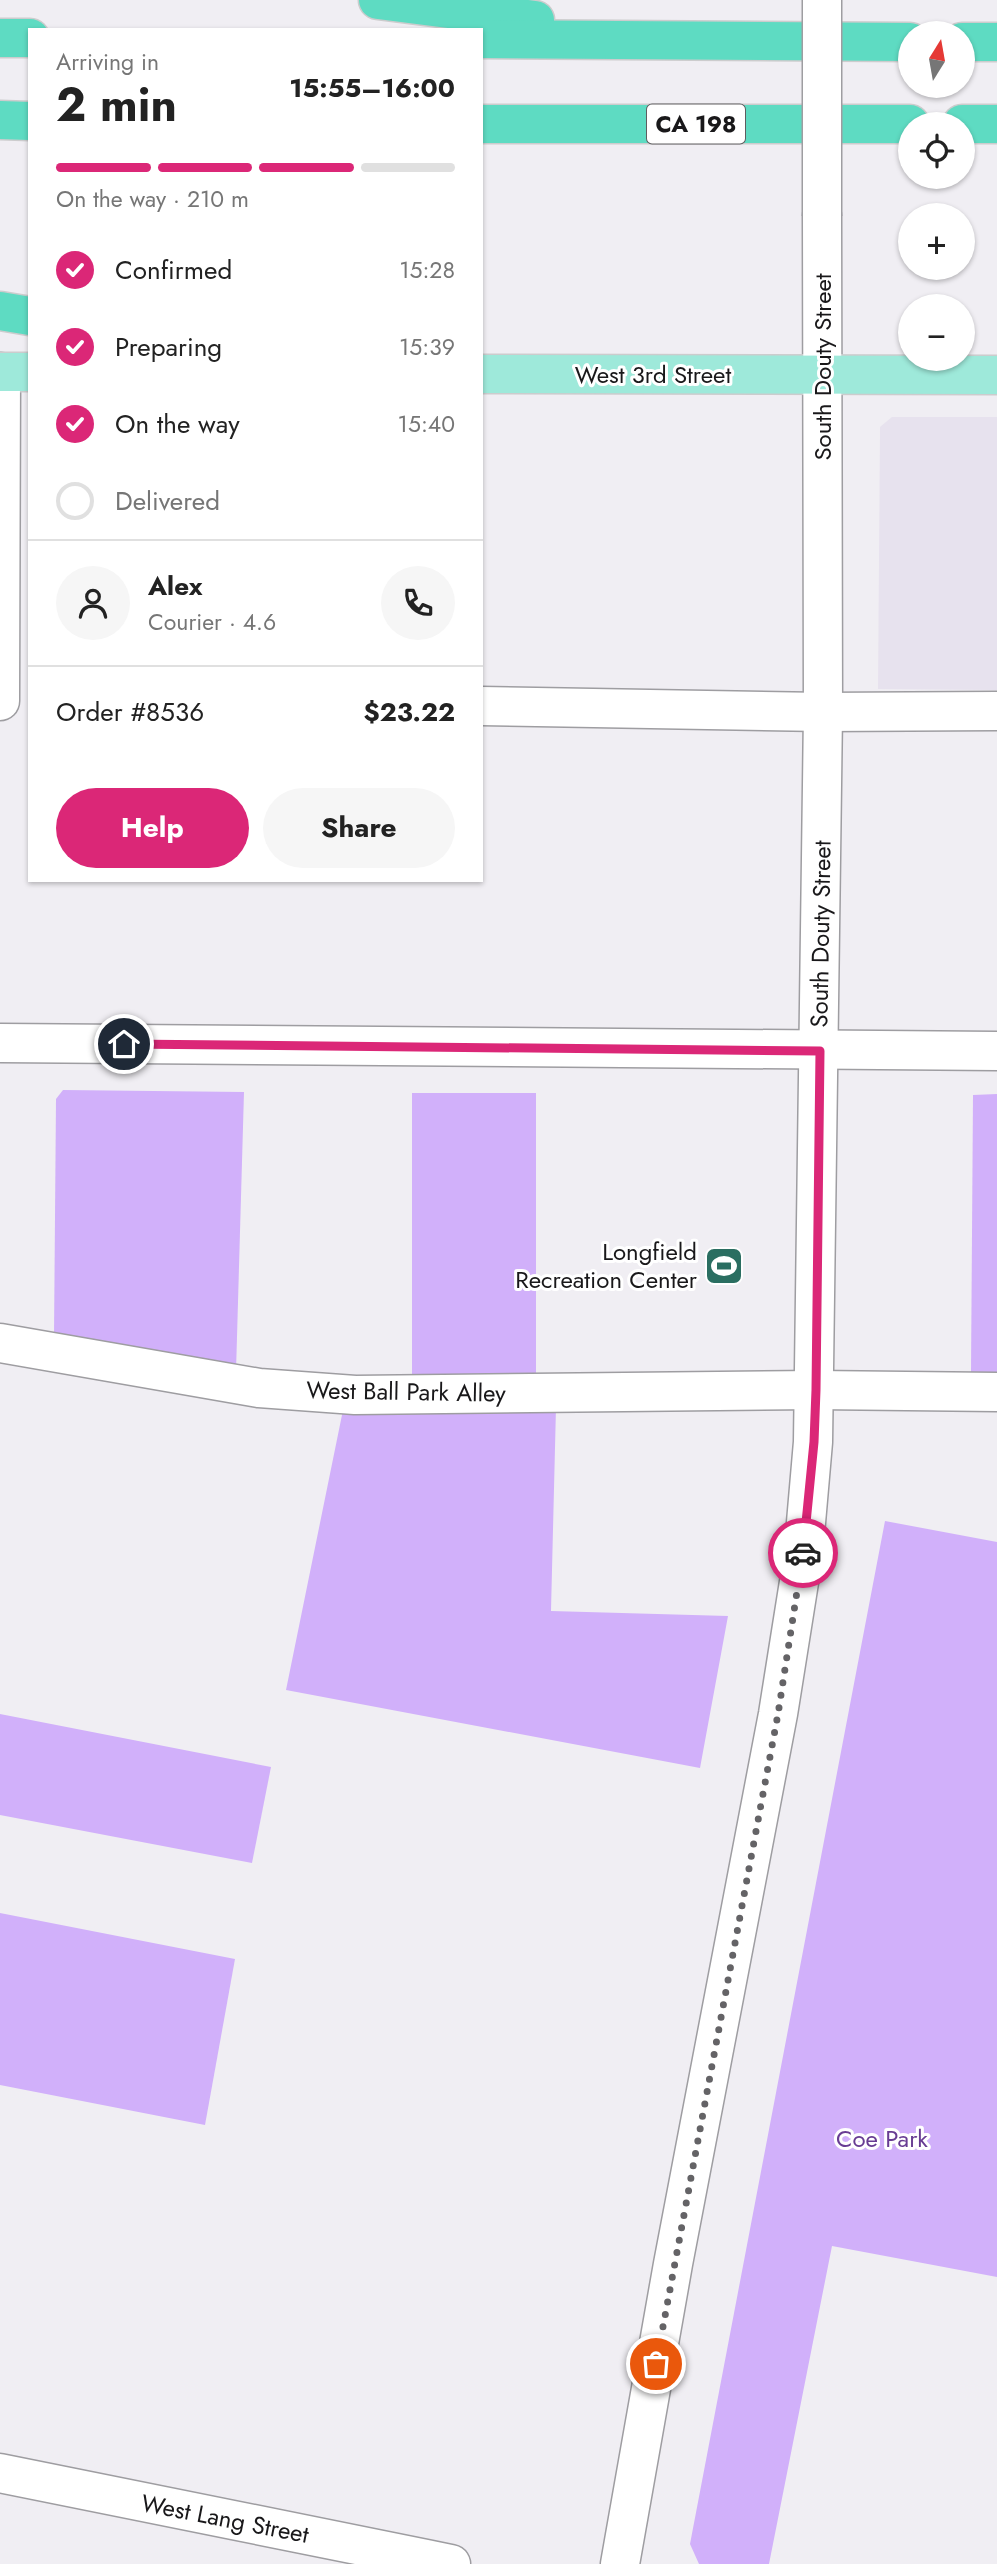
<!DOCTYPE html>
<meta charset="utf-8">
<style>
body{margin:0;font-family:Jost,sans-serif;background:#f6f6f6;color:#222;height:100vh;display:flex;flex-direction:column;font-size:26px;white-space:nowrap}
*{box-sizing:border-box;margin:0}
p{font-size:23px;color:#767676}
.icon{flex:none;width:38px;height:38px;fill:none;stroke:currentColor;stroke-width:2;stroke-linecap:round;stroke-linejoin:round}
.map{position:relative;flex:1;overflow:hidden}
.details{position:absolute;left:28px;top:28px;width:455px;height:854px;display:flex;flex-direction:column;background:#fff;border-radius:0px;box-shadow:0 2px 5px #0004}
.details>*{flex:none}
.needle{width:46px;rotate:11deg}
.buttons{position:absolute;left:898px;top:21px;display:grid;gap:14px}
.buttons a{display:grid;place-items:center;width:77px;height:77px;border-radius:50%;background:#fff;box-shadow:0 2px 5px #0004;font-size:35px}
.pin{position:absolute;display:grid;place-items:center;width:60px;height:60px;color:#fff;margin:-30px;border:4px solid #fff;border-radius:50%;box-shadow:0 2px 7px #0007}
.courier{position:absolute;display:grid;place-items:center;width:70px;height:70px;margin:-35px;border:5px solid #db2777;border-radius:50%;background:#fff;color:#222;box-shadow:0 2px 9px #0007}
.head em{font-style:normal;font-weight:700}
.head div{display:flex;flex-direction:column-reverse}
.head{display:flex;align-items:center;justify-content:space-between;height:119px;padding:0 28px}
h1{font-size:46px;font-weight:700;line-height:52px}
.bar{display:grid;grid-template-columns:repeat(4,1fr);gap:10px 7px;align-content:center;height:84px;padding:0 28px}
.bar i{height:9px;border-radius:5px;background:#e0e0e0}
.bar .selected{background:#db2777}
.bar p{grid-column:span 4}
.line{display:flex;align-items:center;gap:18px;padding:0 28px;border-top:2px solid #e0e0e0}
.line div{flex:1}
.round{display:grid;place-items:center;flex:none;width:74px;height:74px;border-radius:37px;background:#f6f6f6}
ol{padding:0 28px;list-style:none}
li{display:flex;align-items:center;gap:21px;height:77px}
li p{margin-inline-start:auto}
li .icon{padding:7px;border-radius:50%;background:#db2777;color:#fff;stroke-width:4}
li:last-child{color:#767676}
li i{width:38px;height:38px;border:4px solid #e0e0e0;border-radius:50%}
.primary-button{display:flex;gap:14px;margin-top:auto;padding:14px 28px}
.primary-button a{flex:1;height:80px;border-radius:42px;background:#db2777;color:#fff;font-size:28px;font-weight:700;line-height:80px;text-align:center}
.primary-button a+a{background:#f6f6f6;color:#222}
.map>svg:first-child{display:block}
.built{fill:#e7e2ee}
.green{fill:#d1b0fa}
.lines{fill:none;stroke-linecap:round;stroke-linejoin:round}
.minor-casing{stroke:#9e9da1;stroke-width:41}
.major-casing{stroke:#cccccd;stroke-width:41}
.highway-casing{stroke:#cccccd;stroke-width:41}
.minor{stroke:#fff;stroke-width:38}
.major{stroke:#9ee9da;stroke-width:38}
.highway{stroke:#5edbc2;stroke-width:38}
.minor-bridge-casing{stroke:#9e9da1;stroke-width:41;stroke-linecap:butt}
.minor-bridge{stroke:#fff;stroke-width:38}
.done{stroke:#646366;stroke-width:7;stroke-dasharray:0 12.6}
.route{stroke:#db2777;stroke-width:9}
.labels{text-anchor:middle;stroke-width:6;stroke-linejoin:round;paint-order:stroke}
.shield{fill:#fff;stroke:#5e5d5f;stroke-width:2}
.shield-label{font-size:23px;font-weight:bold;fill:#19181a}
.street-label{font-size:24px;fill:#19181a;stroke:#fff}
.poi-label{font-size:24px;fill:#19181a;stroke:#fff;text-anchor:end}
.park-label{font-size:24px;fill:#683c93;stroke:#fff}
</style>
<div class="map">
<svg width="997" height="2564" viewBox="0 0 997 2564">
<rect width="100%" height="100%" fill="#f0eef3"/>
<path class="built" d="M892 417H997V690L878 689 880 427Z"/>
<g class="green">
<path d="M63 1090 244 1092 236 1372 54 1336 56 1099Z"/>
<rect x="412" y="1093" width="124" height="282"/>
<path d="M997 1094V1374L971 1373 973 1095Z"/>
<path d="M556 1407 551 1611 728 1616 700 1768 286 1690 343 1410Z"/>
<path d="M885 1521 997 1542V2277L832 2246 769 2564H699L690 2544Z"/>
<path d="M0 1714 271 1767 252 1863 0 1815Z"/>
<path d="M0 1913 235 1959 205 2125 0 2085Z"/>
</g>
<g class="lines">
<defs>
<g id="minor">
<path d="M0 701 1 372"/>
<path d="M481 706 823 712 997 711"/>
<path d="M0 1043 997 1051"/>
<path d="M0 1343 259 1388 355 1395 816 1390 997 1392"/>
<path d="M0 2473 451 2564"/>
<path d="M620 2564 673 2264 778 1714 803 1557 813 1442 823 712 822 216"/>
</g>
<g id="major">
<path d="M0 372H30"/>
<path d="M481 374 997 375"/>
</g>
<g id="highway">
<path d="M378 0 535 20"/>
<path d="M0 38H30"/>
<path d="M481 39 910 42"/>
<path d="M962 42H997"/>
<path d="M0 120 30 121"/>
<path d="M481 124H910"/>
<path d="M962 124H997"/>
<path d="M0 311 30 316"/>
</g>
</defs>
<use href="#minor" class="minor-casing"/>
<use href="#major" class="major-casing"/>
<use href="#highway" class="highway-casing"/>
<use href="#minor" class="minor"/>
<use href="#major" class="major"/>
<use href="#highway" class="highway"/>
<defs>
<path id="minor-bridge" d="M822 0V216"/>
</defs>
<use href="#minor-bridge" class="minor-bridge-casing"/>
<use href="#minor-bridge" class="minor-bridge"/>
</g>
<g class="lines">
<path class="done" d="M656 2364 778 1714 803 1553"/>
<path class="route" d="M124 1044 820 1051 816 1390 814 1442 803 1553"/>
</g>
<defs>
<symbol id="stadium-square" viewBox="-11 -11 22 22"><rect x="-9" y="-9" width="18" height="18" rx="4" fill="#2a6e61" stroke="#fff"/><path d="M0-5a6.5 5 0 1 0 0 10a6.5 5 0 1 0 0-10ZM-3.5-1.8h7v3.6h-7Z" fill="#fff"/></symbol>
</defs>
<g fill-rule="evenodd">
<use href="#stadium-square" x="702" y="1244" width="44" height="44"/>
</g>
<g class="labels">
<rect class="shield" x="647" y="104.5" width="98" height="39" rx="5"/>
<g class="shield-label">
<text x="696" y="132">CA 198</text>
</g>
<g class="street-label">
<text transform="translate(823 367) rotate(-90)" y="8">South Douty Street</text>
<text x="653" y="383">West 3rd Street</text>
<text transform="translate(821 934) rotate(-89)" y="8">South Douty Street</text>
<text transform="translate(406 1392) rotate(1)" y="8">West Ball Park Alley</text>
<text transform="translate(225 2519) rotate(11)" y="8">West Lang Street</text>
</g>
<g class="poi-label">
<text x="697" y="1260">Longfield<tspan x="697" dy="28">Recreation Center</tspan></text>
</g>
<g class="park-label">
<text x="882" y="2147">Coe Park</text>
</g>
</g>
</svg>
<div class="buttons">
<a><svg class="needle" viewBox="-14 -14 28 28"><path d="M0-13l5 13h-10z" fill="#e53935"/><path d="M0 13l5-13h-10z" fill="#767676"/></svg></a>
<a><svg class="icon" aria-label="locate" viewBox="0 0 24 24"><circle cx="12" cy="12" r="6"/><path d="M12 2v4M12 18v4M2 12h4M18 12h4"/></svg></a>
<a>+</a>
<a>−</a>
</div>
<div class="pin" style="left:656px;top:2364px;background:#ea580c"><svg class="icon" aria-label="bag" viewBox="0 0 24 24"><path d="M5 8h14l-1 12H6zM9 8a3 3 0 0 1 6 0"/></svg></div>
<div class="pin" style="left:124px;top:1044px;background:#1f2937"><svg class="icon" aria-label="home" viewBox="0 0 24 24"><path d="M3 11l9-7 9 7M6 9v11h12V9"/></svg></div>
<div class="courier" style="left:803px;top:1553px"><svg class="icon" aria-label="car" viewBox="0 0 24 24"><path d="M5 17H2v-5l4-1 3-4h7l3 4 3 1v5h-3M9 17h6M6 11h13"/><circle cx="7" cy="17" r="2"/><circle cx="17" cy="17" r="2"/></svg></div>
<section class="details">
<div class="head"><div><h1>2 min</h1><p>Arriving in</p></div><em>15:55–16:00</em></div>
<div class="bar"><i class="selected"></i><i class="selected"></i><i class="selected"></i><i></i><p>On the way · 210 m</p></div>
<ol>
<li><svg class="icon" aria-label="check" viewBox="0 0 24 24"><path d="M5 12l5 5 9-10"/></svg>Confirmed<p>15:28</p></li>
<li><svg class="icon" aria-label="check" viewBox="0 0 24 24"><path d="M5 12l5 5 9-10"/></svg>Preparing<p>15:39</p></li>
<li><svg class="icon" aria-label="check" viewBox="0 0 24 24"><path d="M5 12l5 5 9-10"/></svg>On the way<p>15:40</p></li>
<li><i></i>Delivered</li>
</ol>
<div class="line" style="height:126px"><a class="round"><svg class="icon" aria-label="person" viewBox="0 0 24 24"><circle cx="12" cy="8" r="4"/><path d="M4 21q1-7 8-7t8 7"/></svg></a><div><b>Alex</b><p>Courier · 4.6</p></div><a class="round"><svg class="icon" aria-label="phone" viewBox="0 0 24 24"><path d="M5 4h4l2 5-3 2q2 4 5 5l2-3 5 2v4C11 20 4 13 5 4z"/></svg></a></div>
<div class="line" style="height:91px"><div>Order #8536</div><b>$23.22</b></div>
<div class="primary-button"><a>Help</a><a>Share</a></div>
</section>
</div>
